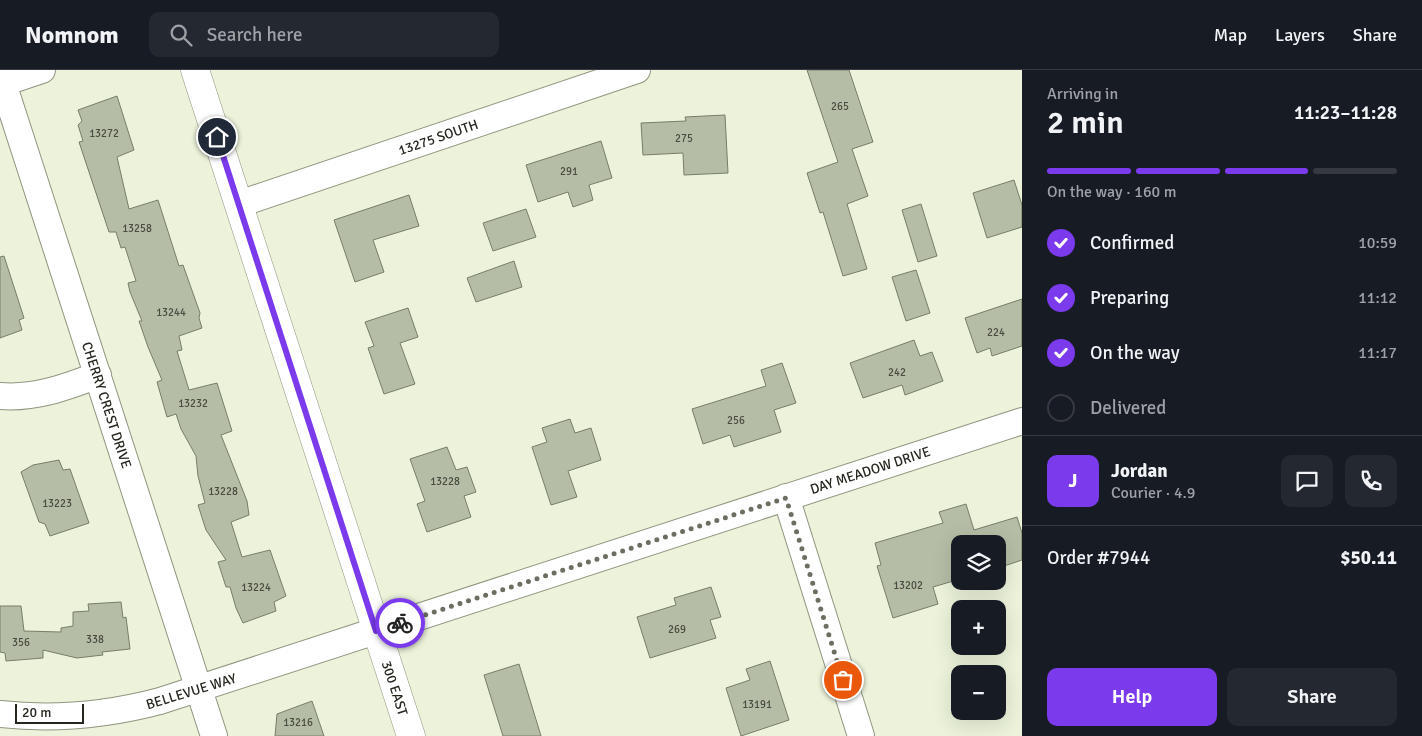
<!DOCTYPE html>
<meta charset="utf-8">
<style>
body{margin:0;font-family:Signika,sans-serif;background:#242831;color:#f1f3f6;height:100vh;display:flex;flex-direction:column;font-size:19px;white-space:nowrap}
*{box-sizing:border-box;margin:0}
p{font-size:16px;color:#9ea1a6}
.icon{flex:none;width:28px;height:28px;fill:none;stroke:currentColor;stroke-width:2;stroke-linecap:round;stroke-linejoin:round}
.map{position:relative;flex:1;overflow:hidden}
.panel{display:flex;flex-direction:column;background:#171b24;width:400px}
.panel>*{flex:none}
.controls{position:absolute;left:951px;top:465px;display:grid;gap:10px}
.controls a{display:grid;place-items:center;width:55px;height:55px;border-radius:10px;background:#171b24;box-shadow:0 5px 20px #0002;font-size:25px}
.scale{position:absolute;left:15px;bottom:12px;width:69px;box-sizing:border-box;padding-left:5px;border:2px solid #25271e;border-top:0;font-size:14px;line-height:18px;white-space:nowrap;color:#25271e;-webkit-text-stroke:4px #fff;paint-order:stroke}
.pin{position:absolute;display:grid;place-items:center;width:42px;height:42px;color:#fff;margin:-21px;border:2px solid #fff;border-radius:50%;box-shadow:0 1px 5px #0007}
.courier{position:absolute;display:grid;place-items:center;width:50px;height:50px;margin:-25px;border:4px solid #7c3aed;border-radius:50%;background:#fff;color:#222;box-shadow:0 1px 6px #0007}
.summary em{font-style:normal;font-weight:600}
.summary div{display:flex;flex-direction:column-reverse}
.summary{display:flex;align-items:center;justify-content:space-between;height:85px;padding:0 25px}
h1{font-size:32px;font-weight:600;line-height:38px}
.bar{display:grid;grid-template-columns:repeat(4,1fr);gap:8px 5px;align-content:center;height:60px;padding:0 25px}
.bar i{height:6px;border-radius:4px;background:#363941}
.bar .selected{background:#7c3aed}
.bar p{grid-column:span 4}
.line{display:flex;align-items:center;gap:12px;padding:0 25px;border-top:1px solid #363941}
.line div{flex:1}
.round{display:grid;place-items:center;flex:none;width:52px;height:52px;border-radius:10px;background:#242831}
ol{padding:0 25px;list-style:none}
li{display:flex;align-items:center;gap:15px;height:55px}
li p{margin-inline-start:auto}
li .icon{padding:5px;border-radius:50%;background:#7c3aed;color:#fff;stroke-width:4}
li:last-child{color:#9ea1a6}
li i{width:28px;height:28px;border:2px solid #363941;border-radius:50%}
.button{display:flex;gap:10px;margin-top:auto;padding:10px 25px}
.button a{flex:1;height:58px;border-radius:10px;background:#7c3aed;color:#fff;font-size:20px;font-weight:600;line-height:58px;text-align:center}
.button a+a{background:#242831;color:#f1f3f6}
header{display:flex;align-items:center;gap:30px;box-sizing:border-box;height:70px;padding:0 25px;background:#171b24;border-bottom:1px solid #363941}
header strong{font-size:24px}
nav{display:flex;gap:28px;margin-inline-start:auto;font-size:18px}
.search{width:350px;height:45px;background:#242831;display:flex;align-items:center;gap:12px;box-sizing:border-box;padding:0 18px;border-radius:10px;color:#9ea1a6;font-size:19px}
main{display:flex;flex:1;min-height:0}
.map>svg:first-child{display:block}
.building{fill:#b6bda6;stroke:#777e68}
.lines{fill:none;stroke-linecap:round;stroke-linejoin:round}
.minor-casing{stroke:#8f967f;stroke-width:28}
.secondary-casing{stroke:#8f967f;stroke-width:29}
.minor{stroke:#fff;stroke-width:26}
.secondary{stroke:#fff;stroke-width:28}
.done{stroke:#6b6e60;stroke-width:5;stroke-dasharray:0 9}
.route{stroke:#7c3aed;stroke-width:6}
.labels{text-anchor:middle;stroke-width:4;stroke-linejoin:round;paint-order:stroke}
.number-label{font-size:11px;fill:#494c40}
.street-label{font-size:14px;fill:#25271e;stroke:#fff}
</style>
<header>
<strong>Nomnom</strong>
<div class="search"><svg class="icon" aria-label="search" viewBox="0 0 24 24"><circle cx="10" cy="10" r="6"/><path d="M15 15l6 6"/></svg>Search here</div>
<nav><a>Map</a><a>Layers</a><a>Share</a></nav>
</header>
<main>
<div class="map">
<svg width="1022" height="666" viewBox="0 0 1022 666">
<rect width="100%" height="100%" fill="#ecf3da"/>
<g class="building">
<path d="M807 0H849L873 72 852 79 868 126 847 134 867 199 843 206 823 142 820 143 807 103 838 92Z"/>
<path d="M117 26 134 80 117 87 129 139 158 130 179 196 183 195 200 243 199 248 202 258 179 266 182 280 177 281 189 320 217 313 232 361 221 365 247 431 249 445 231 452 242 487 270 480 286 526 274 532 276 541 243 553 236 538 230 517H226L218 492 226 490 206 460 198 435 205 433 198 406 196 386 181 359 176 344 167 347 157 312 162 310 148 277 139 251H142L130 222 128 213 136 211 125 177 121 178 116 162H109L79 72 83 71 78 55 82 51 78 40Z"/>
<path d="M725 45 728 103 684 105 683 83 643 85 641 53 686 51 685 47Z"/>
<path d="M601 71 612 108 589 115 593 130 573 137 568 122 538 132 526 95Z"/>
<path d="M1014 110 1022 135V157L987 168 973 123Z"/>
<path d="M409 125 419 156 373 170 384 202 355 212 334 150Z"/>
<path d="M921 134 937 186 918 192 902 140Z"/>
<path d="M526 139 536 167 493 181 483 153Z"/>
<path d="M4 186 24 248 19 250 22 260 0 268V187Z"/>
<path d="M514 191 522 217 476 232 467 208Z"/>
<path d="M916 200 930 243 906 251 892 207Z"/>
<path d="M1022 229V276L992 286 990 278 977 283 965 248Z"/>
<path d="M408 238 418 267 400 273 415 314 384 324 368 278 374 276 365 252Z"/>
<path d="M914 270 920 286 932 282 943 311 905 325 902 315 863 328 850 293Z"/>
<path d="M782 293 796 333 774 340 781 362 734 377 730 365 703 374 692 339 766 316 761 300Z"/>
<path d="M570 349 575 363 591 358 601 390 568 401 577 427 551 435 532 377 547 372 542 358Z"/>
<path d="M447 377 456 400 467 397 476 422 464 426 471 447 427 462 417 434 425 431 410 389Z"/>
<path d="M59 390 63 400 70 399 89 453 50 466 45 454 39 452 21 402 33 395Z"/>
<path d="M966 434 974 460 1017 447 1022 463V490L998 498V474H960V509L933 517 938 534 893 548 877 496 881 495 875 473 943 453 939 442Z"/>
<path d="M711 517 721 547 710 550 716 568 650 588 637 547 676 535 674 528Z"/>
<path d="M121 532 123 548 126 547 130 579 102 582 103 585 77 588 43 580V588L6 591 5 583 0 582V536H21L24 561 61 562V558L73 556V542L89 541 88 534Z"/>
<path d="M770 591 789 650 741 666 726 618 750 610 746 599Z"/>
<path d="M519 594 541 666H503L484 605Z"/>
<path d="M312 631 324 666H275L277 644Z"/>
</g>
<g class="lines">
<defs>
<g id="minor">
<path d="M0 4 214 666"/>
<path d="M3 13 42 0"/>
<path d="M239 134 637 0"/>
<path d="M0 326C35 329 66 317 98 305"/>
<path d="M786 427 861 666"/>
<path d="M0 644C54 650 107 645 160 631L1022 351"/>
</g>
<path id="secondary" d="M195 0 411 666"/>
</defs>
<use href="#minor" class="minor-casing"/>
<use href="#secondary" class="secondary-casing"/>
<use href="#minor" class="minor"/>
<use href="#secondary" class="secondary"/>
</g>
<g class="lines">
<path class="done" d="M400 553 786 428 843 610"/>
<path class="route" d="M217 67 376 561 400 553"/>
</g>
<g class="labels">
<g class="number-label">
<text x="840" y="40">265</text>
<text x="104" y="67">13272</text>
<text x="684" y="72">275</text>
<text x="569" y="105">291</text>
<text x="137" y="162">13258</text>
<text x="171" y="246">13244</text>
<text x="996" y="266">224</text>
<text x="897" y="306">242</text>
<text x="193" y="337">13232</text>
<text x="736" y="354">256</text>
<text x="445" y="415">13228</text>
<text x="223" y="425">13228</text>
<text x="57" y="437">13223</text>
<text x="908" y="519">13202</text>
<text x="256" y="521">13224</text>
<text x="677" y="563">269</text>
<text x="95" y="573">338</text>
<text x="21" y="576">356</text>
<text x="757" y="638">13191</text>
<text x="298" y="656">13216</text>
</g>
<g class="street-label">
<text transform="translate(438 67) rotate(-19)" y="5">13275 SOUTH</text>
<text transform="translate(107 335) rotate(72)" y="5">CHERRY CREST DRIVE</text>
<text transform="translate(870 400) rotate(-18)" y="5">DAY MEADOW DRIVE</text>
<text transform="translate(395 618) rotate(72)" y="5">300 EAST</text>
<text transform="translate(191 621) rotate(-17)" y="5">BELLEVUE WAY</text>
</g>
</g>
</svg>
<div class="controls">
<a><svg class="icon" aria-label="layers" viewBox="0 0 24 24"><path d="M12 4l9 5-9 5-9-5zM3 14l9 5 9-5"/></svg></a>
<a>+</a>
<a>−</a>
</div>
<div class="scale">20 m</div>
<div class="pin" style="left:843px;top:610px;background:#ea580c"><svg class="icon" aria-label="bag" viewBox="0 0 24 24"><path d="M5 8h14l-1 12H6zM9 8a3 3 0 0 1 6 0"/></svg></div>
<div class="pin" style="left:217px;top:67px;background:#1f2937"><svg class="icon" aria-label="home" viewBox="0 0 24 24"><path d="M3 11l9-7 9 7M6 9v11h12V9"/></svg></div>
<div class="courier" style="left:400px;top:553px"><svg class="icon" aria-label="bike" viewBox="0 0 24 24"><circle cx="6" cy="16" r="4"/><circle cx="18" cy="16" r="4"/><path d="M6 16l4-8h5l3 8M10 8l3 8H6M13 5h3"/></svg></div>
</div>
<section class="panel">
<div class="summary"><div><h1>2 min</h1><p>Arriving in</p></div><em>11:23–11:28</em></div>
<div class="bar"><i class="selected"></i><i class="selected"></i><i class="selected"></i><i></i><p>On the way · 160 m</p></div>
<ol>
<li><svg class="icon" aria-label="check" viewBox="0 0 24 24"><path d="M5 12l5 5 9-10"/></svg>Confirmed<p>10:59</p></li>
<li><svg class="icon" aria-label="check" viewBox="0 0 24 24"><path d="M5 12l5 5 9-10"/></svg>Preparing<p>11:12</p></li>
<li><svg class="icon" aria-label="check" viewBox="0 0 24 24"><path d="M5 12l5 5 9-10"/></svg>On the way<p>11:17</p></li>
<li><i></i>Delivered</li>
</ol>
<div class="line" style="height:90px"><b class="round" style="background:#7c3aed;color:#fff">J</b><div><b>Jordan</b><p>Courier · 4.9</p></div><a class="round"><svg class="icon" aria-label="chat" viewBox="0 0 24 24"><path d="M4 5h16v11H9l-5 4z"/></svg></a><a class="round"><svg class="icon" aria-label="phone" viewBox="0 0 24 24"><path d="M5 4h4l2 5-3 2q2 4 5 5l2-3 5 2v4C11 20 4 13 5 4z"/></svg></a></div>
<div class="line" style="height:65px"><div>Order #7944</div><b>$50.11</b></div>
<div class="button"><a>Help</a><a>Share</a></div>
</section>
</main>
